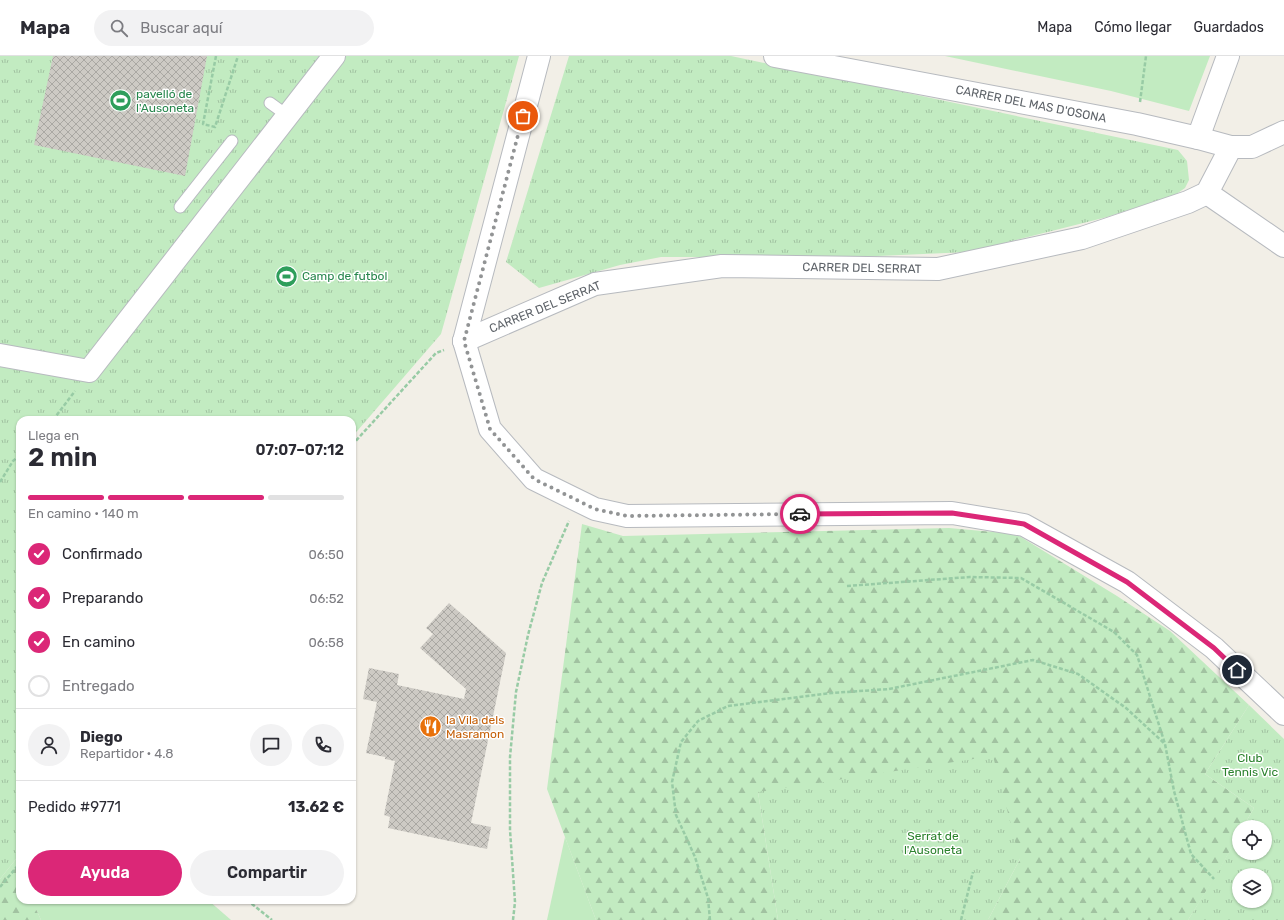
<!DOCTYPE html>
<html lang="es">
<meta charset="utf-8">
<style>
body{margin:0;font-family:Rubik,sans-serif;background:#f2f2f3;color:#2b2b33;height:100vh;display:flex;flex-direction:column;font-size:15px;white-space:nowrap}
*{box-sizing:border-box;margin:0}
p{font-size:13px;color:#7c7c81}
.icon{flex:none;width:22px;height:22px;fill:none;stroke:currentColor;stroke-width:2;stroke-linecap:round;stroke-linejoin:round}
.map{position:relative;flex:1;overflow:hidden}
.drawer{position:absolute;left:16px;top:360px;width:340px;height:488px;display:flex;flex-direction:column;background:#fff;border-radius:12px;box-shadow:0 1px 3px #0004}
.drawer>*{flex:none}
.fabs{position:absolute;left:1232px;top:764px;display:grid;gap:8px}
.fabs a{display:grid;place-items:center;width:40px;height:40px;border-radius:50%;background:#fff;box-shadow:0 1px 3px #0004;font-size:20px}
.pin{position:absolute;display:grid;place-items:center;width:34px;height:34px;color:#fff;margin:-17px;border:2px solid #fff;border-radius:50%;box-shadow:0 1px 4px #0007}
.courier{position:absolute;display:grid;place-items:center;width:40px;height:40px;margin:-20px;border:3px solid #db2777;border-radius:50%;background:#fff;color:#222;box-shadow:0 1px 5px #0007}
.summary em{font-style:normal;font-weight:600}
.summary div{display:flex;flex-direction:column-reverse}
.summary{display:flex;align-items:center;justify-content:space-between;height:68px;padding:0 12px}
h1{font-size:26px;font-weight:600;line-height:30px}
.bar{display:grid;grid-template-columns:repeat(4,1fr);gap:6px 4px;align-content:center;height:48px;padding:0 12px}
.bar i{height:5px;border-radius:3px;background:#e1e1e2}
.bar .selected{background:#db2777}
.bar p{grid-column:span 4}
.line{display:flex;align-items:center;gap:10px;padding:0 12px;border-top:1px solid #e1e1e2}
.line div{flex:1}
.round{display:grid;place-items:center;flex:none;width:42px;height:42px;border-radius:21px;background:#f2f2f3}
ol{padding:0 12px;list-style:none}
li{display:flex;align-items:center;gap:12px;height:44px}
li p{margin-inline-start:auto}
li .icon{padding:4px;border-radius:50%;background:#db2777;color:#fff;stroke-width:4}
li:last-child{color:#7c7c81}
li i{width:22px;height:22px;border:2px solid #e1e1e2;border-radius:50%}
.button{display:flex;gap:8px;margin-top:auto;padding:8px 12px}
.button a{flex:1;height:46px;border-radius:24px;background:#db2777;color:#fff;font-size:16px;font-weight:600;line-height:46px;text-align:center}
.button a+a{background:#f2f2f3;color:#2b2b33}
header{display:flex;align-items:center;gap:24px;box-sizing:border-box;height:56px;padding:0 20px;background:#fff;border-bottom:1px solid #e1e1e2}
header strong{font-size:19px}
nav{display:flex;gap:22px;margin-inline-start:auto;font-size:14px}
.search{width:280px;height:36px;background:#f2f2f3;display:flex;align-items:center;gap:10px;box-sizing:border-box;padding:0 14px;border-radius:22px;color:#7c7c81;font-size:15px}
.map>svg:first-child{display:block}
.grass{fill:#c2ebc1}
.forest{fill:url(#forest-firs)}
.park{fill:url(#park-tufts);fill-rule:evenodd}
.building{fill:url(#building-cross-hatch)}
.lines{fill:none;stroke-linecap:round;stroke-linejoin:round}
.service-casing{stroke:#b7babf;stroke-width:13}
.minor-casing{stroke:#b7babf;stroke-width:24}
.path{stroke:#98cba5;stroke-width:2.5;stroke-dasharray:4 2;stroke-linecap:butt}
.service{stroke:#fff;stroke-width:11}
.minor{stroke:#fff;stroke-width:22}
.done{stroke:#929495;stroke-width:4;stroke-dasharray:0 7.2}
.route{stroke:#db2777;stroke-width:5}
.labels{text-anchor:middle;stroke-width:3;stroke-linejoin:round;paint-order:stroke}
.leisure-label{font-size:12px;fill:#27864d;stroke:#fff;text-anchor:start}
.street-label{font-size:12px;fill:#5e6369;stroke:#fff}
.food-label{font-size:12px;fill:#c56008;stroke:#fff;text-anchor:start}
.park-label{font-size:12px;fill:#2b822d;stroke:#fff}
</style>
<header>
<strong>Mapa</strong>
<div class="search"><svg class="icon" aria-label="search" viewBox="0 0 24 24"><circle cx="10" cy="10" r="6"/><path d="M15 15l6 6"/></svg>Buscar aquí</div>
<nav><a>Mapa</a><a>Cómo llegar</a><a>Guardados</a></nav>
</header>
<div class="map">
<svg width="1284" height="864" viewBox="0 0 1284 864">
<defs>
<pattern id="forest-firs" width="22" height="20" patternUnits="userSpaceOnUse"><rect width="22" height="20" fill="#c2ebc1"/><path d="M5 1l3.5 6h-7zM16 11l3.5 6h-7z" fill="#a1c2a1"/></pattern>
<pattern id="park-tufts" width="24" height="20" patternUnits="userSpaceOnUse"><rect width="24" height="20" fill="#c2ebc1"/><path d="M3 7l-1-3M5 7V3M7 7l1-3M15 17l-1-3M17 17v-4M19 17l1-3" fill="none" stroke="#a1c2a1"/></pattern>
<pattern id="building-cross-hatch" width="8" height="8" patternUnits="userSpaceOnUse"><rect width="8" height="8" fill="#cdcac4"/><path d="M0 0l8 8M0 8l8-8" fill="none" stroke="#aaa8a3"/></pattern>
</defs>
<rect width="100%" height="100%" fill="#f2efe7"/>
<g class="grass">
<path d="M945 0H1210L1189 55 1111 35Z"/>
<path d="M565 781 596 864H547Z"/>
<path d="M36 844H208L231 864H41L36 853Z"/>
</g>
<g class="forest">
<path d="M582 468 623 480 949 472 1016 478 1117 540 1170 575 1249 649 1205 718 1254 752 1243 771H1239V779L1214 823 1188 864H988L1020 803 758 736 778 864H596L547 733Z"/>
<path d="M20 798V844H36V853L41 864H0V823Z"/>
</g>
<g class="park">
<path d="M0 0H519L441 278 352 381V364H20V798L0 823Z"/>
<path d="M569 0H731L1178 94 1187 105 1189 124 1185 132 1175 139 1107 161 969 196 855 201H661L620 209 539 232 506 206Z"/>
<path d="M1249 649 1284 683V864H1188L1214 822 1239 779V797H1265V771H1243L1254 752 1205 718ZM1239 819H1265V845H1239Z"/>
<path d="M993 700 1020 803 988 864H778L758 736Z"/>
</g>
<g class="building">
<path d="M53 0H207L185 120 34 89Z"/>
<path d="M449 547 506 597 471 767 491 771 487 793 388 772 390 761 384 759 395 705 385 703V701L366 697 377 646 363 643 369 612 399 618 397 629 464 643 466 633 420 592 433 578 426 572Z"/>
</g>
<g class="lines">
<defs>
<g id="service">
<path d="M270 47 288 60"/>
<path d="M180 151 232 85"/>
</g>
<g id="minor">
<path d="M775 0 1137 68 1198 82 1231 91H1252L1284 76"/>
<path d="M1198 82 1228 0"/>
<path d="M1207 137 1284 190"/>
<path d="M464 285 490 373 534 423 595 453 627 460 952 457 1024 469 1127 526 1214 592 1284 658"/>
<path d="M464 285 595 228 722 210 938 213 1082 182 1188 146 1207 137 1231 91"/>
<path d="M464 285 539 0"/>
<path d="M0 299 89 315 334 0"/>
</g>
</defs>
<use href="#service" class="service-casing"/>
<use href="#minor" class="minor-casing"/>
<g class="path">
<path d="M216 0 203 68 215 71 238 0"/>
<path d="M1140 46 1146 0"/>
<path d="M53 364 75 335"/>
<path d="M352 389 436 297 444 294"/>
<path d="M0 426 13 405 20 399"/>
<path d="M847 530 970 521 1021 522 1114 576 1137 599 1165 688 1174 735 1191 798 1214 823"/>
<path d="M0 831 20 807"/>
<path d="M247 844 272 864"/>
<path d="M513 864 515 846 510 774V701L516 636 528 579 542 527 569 465"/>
<path d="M710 864 708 842 695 801 676 759 672 726 681 686 698 665 728 650 832 637 889 633 1033 604 1078 618 1126 652 1165 688"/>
<path d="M961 864 973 816"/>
</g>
<use href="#service" class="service"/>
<use href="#minor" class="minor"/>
</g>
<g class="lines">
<path class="done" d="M523 60 464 285 490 373 534 423 595 453 627 460 800 458"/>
<path class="route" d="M800 458 952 457 1024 468 1127 526 1214 592 1237 614"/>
</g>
<defs>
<symbol id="stadium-disc" viewBox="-11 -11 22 22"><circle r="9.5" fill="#2e9e5b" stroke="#fff"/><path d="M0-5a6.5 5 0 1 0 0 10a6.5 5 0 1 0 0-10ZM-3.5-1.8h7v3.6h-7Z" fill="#fff"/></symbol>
<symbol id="restaurant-disc" viewBox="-11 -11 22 22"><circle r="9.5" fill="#e8710a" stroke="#fff"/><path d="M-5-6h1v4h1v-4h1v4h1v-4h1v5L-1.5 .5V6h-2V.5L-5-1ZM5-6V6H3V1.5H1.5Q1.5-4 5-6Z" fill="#fff"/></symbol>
</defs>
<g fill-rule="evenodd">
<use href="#stadium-disc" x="108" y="32" width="25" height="25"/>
<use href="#stadium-disc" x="274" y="208" width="25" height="25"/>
<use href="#restaurant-disc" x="418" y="658" width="25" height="25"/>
</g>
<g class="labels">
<g class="leisure-label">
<text x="136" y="42">pavelló de<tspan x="136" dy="14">l'Ausoneta</tspan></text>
<text x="302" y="224">Camp de futbol</text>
</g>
<g class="street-label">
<text transform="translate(1031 48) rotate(11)" y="4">CARRER DEL MAS D'OSONA</text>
<text transform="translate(862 212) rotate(1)" y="4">CARRER DEL SERRAT</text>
<text transform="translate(545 251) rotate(-22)" y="4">CARRER DEL SERRAT</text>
</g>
<g class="food-label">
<text x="446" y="668">la Vila dels<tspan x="446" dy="14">Masramon</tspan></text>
</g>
<g class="park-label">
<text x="1250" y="706">Club<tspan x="1250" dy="14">Tennis Vic</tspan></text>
<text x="933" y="784">Serrat de<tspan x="933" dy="14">l'Ausoneta</tspan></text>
</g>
</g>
</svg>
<div class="fabs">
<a><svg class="icon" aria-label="locate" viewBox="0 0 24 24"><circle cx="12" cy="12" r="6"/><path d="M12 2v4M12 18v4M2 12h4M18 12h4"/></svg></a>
<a><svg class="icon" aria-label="layers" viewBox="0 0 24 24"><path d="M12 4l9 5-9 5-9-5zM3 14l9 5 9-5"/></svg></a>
</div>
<div class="pin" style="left:523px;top:60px;background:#ea580c"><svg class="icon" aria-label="bag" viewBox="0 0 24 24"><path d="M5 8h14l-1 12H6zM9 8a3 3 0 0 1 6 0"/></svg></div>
<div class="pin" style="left:1237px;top:614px;background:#1f2937"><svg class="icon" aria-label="home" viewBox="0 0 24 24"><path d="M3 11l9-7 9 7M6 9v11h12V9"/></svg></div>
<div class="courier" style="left:800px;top:458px"><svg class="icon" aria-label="car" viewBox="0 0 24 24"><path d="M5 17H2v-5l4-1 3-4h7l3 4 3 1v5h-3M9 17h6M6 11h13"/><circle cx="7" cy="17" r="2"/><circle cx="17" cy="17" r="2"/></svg></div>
<section class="drawer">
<div class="summary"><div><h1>2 min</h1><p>Llega en</p></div><em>07:07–07:12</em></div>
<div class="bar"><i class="selected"></i><i class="selected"></i><i class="selected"></i><i></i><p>En camino · 140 m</p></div>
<ol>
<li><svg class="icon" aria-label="check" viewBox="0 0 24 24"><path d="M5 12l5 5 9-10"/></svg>Confirmado<p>06:50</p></li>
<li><svg class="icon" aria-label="check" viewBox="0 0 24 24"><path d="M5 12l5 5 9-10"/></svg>Preparando<p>06:52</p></li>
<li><svg class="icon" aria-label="check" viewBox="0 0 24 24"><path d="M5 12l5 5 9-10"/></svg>En camino<p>06:58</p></li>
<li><i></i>Entregado</li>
</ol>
<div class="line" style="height:72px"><a class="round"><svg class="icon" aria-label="person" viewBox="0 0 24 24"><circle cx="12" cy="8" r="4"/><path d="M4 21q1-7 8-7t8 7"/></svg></a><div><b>Diego</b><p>Repartidor · 4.8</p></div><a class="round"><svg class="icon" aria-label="chat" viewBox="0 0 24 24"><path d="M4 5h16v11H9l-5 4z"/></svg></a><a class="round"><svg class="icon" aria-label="phone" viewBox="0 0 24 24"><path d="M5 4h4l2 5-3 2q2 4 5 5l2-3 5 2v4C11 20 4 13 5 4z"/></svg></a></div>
<div class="line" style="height:52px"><div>Pedido #9771</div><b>13.62 €</b></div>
<div class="button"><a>Ayuda</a><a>Compartir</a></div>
</section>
</div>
